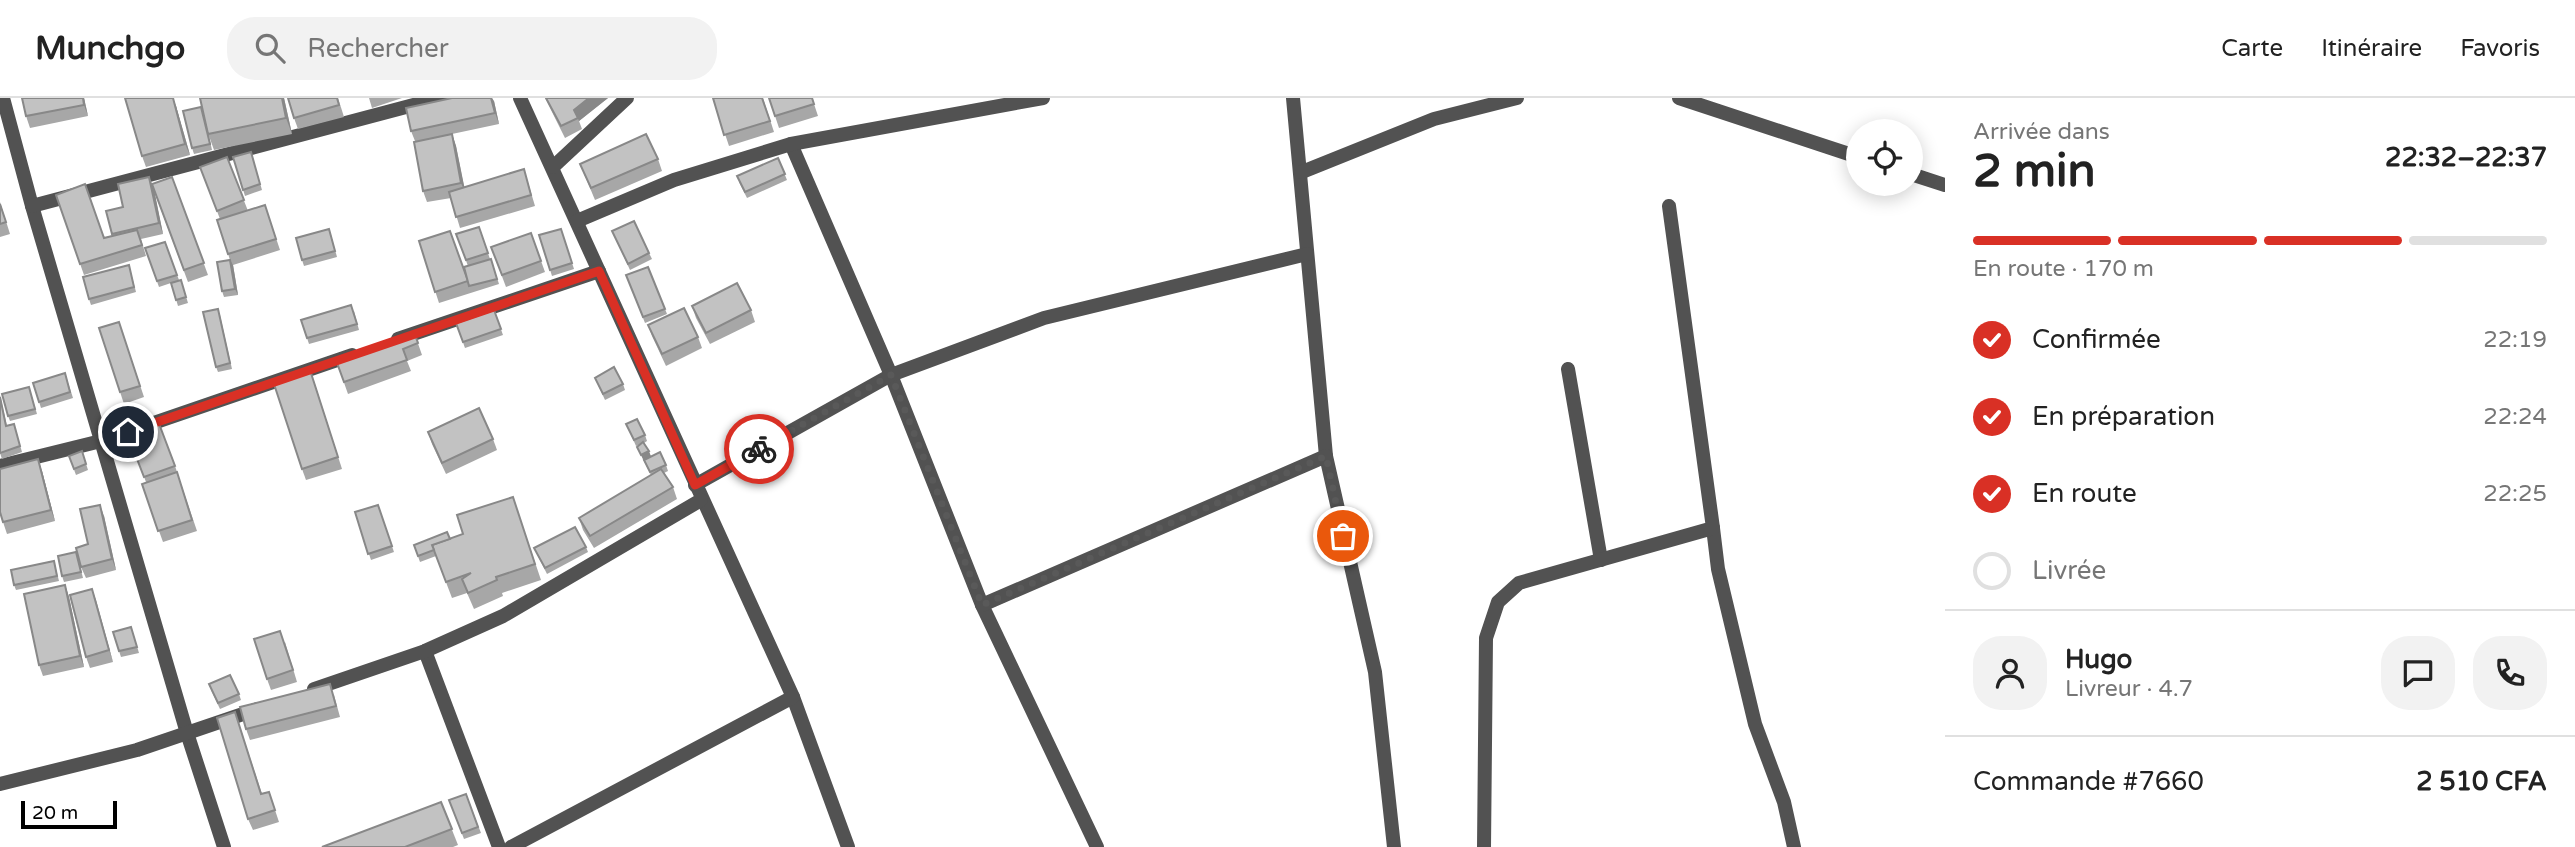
<!DOCTYPE html>
<html lang="fr">
<meta charset="utf-8">
<style>
body{margin:0;font-family:"Varela Round",sans-serif;background:#f2f2f2;color:#222;height:100vh;display:flex;flex-direction:column;font-size:26px;white-space:nowrap}
*{box-sizing:border-box;margin:0}
p{font-size:23px;color:#767676}
.icon{flex:none;width:38px;height:38px;fill:none;stroke:currentColor;stroke-width:2;stroke-linecap:round;stroke-linejoin:round}
.map{position:relative;flex:1;overflow:hidden}
.side{display:flex;flex-direction:column;background:#fff;width:630px}
.side>*{flex:none}
.fabs{position:absolute;left:1846px;top:21px;display:grid;gap:14px}
.fabs a{display:grid;place-items:center;width:77px;height:77px;border-radius:50%;background:#fff;box-shadow:0 4px 18px #0003;font-size:35px}
.scale{position:absolute;left:21px;bottom:18px;width:96px;box-sizing:border-box;padding-left:7px;border:4px solid #000;border-top:0;font-size:19px;line-height:24px;white-space:nowrap;color:#000;-webkit-text-stroke:5px #fff;paint-order:stroke}
.pin{position:absolute;display:grid;place-items:center;width:60px;height:60px;color:#fff;margin:-30px;border:4px solid #fff;border-radius:50%;box-shadow:0 2px 7px #0007}
.courier{position:absolute;display:grid;place-items:center;width:70px;height:70px;margin:-35px;border:5px solid #d93025;border-radius:50%;background:#fff;color:#222;box-shadow:0 2px 9px #0007}
.headline em{font-style:normal;font-weight:700}
.headline div{display:flex;flex-direction:column-reverse}
.headline{display:flex;align-items:center;justify-content:space-between;height:119px;padding:0 28px}
h1{font-size:46px;font-weight:700;line-height:52px}
.bar{display:grid;grid-template-columns:repeat(4,1fr);gap:10px 7px;align-content:center;height:84px;padding:0 28px}
.bar i{height:9px;border-radius:5px;background:#e0e0e0}
.bar .active{background:#d93025}
.bar p{grid-column:span 4}
.line{display:flex;align-items:center;gap:18px;padding:0 28px;border-top:2px solid #e0e0e0}
.line div{flex:1}
.round{display:grid;place-items:center;flex:none;width:74px;height:74px;border-radius:28px;background:#f2f2f2}
ol{padding:0 28px;list-style:none}
li{display:flex;align-items:center;gap:21px;height:77px}
li p{margin-inline-start:auto}
li .icon{padding:7px;border-radius:50%;background:#d93025;color:#fff;stroke-width:4}
li:last-child{color:#767676}
li i{width:38px;height:38px;border:4px solid #e0e0e0;border-radius:50%}
header{display:flex;align-items:center;gap:42px;box-sizing:border-box;height:98px;padding:0 35px;background:#fff;border-bottom:2px solid #e0e0e0}
header strong{font-size:33px}
nav{display:flex;gap:38px;margin-inline-start:auto;font-size:24px}
.search{width:490px;height:63px;background:#f2f2f2;display:flex;align-items:center;gap:18px;box-sizing:border-box;padding:0 24px;border-radius:28px;color:#767676;font-size:26px}
main{display:flex;flex:1;min-height:0}
.map>svg:first-child{display:block}
.lines{fill:none;stroke-linecap:round;stroke-linejoin:round}
.service{stroke:#525252;stroke-width:14}
.minor{stroke:#525252;stroke-width:14}
.wall{fill:#a7a7a7}
.shaded-wall{fill:#888}
.building{fill:#c2c2c2;stroke:#888;stroke-width:2}
.done{stroke:#595959;stroke-width:7;stroke-dasharray:0 12.6}
.route{stroke:#d93025;stroke-width:9}
</style>
<header>
<strong>Munchgo</strong>
<div class="search"><svg class="icon" aria-label="search" viewBox="0 0 24 24"><circle cx="10" cy="10" r="6"/><path d="M15 15l6 6"/></svg>Rechercher</div>
<nav><a>Carte</a><a>Itinéraire</a><a>Favoris</a></nav>
</header>
<main>
<div class="map">
<svg width="1945" height="749" viewBox="0 0 1945 749">
<rect width="100%" height="100%" fill="#fff"/>
<g class="lines">
<g class="service">
<path d="M1568 271 1601 462"/>
<path d="M1713 430 1718 471 1755 626 1784 704 1794 749"/>
<path d="M1484 749 1486 540 1498 504 1519 485 1713 430 1669 108"/>
</g>
<g class="minor">
<path d="M3 0 32 108 187 635 224 749"/>
<path d="M520 0 793 599 848 749"/>
<path d="M1293 0 1326 358 1375 574 1394 749"/>
<path d="M1679 0 1858 59"/>
<path d="M791 46 891 277 982 507 1097 749"/>
<path d="M553 69 627 0"/>
<path d="M1302 74 1434 21 1517 0"/>
<path d="M1911 76 1945 87"/>
<path d="M32 108 440 0"/>
<path d="M577 123 674 82 791 46 1043 0"/>
<path d="M398 241 599 173"/>
<path d="M0 368 101 343 352 257"/>
<path d="M695 387 891 277 1044 220 1307 156"/>
<path d="M982 507 1326 358"/>
<path d="M425 553 499 749"/>
<path d="M314 591 425 553 503 518 701 402"/>
<path d="M0 686 137 652 258 611"/>
<path d="M511 749 793 599"/>
</g>
</g>
<g class="wall">
<path d="M22 0H84L88 18 30 30 26 18Z"/>
<path d="M200 0H284L292 36 214 52 209 38 212 52 194 56 192 50 201 9 203 15Z"/>
<path d="M338 0 344 19 298 31 294 20Z"/>
<path d="M369 0H402L372 10Z"/>
<path d="M545 0H608L579 23 582 31 565 40Z"/>
<path d="M713 0H763L774 34 729 48Z"/>
<path d="M769 0H812L818 18 779 30Z"/>
<path d="M494 3 499 26 452 36 456 48 464 89 524 71 535 108 460 130 451 100 427 104 423 93 415 43 411 33Z"/>
<path d="M176 8 190 57 146 69 142 58Z"/>
<path d="M251 54 262 92 245 98 233 59Z"/>
<path d="M227 59 248 113 265 107 280 152 233 167 238 197 224 199 222 193 230 162 217 122 220 121 200 69Z"/>
<path d="M778 60 787 82 747 100 739 84Z"/>
<path d="M658 61 662 73 595 102 580 66Z"/>
<path d="M149 79 152 86 172 79 208 177 188 184 154 93 163 136 141 141 146 158 84 177 56 97 104 140 113 138 106 113 123 109Z"/>
<path d="M0 104 10 136 0 139Z"/>
<path d="M479 129 490 161H491L499 186 439 205 419 143 450 133 468 185V168L456 136Z"/>
<path d="M561 131 574 171 552 178 539 137Z"/>
<path d="M612 133 649 155 652 161 630 172Z"/>
<path d="M531 135 545 174 506 189 491 149Z"/>
<path d="M331 137 337 159 304 168 302 162Z"/>
<path d="M165 144 179 182H181L188 205 178 208 171 185 159 189 145 150Z"/>
<path d="M129 167 136 194 91 207 89 201Z"/>
<path d="M648 169 667 216 645 225 626 177Z"/>
<path d="M692 208 751 212 755 224 710 246 696 220Z"/>
<path d="M494 212 503 237 465 250 456 225Z"/>
<path d="M354 213 359 232 309 246 301 222Z"/>
<path d="M220 217 232 271 218 274 216 269Z"/>
<path d="M119 224 144 299 124 306 99 230Z"/>
<path d="M648 227 698 239 702 250 666 268 652 238Z"/>
<path d="M414 234 422 257 407 263 411 273 348 296 336 262Z"/>
<path d="M65 275 73 300 41 310 33 285Z"/>
<path d="M595 280 623 286 625 292 605 302Z"/>
<path d="M314 283 342 371 306 382 302 371Z"/>
<path d="M29 289 37 316 10 323 8 318Z"/>
<path d="M0 297 7 328 14 326 22 354 2 361 0 355Z"/>
<path d="M629 332 645 337 647 343 644 345 651 358 666 367 668 373 664 375 673 389 677 401 594 450 583 432 579 420 651 377 637 349 642 346 636 348Z"/>
<path d="M428 334 493 341 497 352 446 376 432 346Z"/>
<path d="M127 335 175 368 197 433 163 444 142 386 146 384Z"/>
<path d="M82 353 88 372 76 377 69 358Z"/>
<path d="M42 373 55 423 7 436 3 424Z"/>
<path d="M513 399 541 482 502 495 503 498 474 511 467 495 452 500 436 458 420 464 414 447 450 441 463 436Z"/>
<path d="M378 407 394 454 371 462 355 414Z"/>
<path d="M104 418 116 472 86 480 81 469 88 446Z"/>
<path d="M586 449 588 454 547 476 534 450Z"/>
<path d="M78 460 83 480 64 484 62 478Z"/>
<path d="M54 463 59 483 16 492 14 487Z"/>
<path d="M65 487 69 499 84 569 43 578 39 567Z"/>
<path d="M92 491 113 564 90 570 86 559Z"/>
<path d="M133 535 139 555 121 559 119 553Z"/>
<path d="M285 544 297 584 271 592 267 581Z"/>
<path d="M211 592 239 596 241 602 220 611Z"/>
<path d="M334 597 340 619 250 642 246 631Z"/>
<path d="M235 614 262 696 269 694 279 724 253 732 248 721Z"/>
<path d="M466 696 481 735 464 741 449 702Z"/>
<path d="M441 704 458 747 453 749H322Z"/>
</g>
<g class="shaded-wall">
<path d="M83 0H84L88 18 84 7Z"/>
<path d="M173 0 176 8 190 57 185 46Z"/>
<path d="M282 0H284L292 36 286 20Z"/>
<path d="M491 0H492L494 3 499 26 495 15Z"/>
<path d="M589 0H608L579 23 574 12Z"/>
<path d="M452 36 456 48 466 97 461 85Z"/>
<path d="M149 79 154 91 163 136 159 125Z"/>
<path d="M230 162 233 167 238 197 235 191Z"/>
<path d="M649 353 651 359 644 363 641 357Z"/>
<path d="M38 361 42 373 55 423 51 412Z"/>
<path d="M100 407 104 418 116 472 112 461Z"/>
<path d="M65 487 69 499 84 569 80 558Z"/>
<path d="M92 491 96 502 113 564 109 552Z"/>
</g>
<g class="building">
<path d="M22 0H83L84 7 26 18Z"/>
<path d="M125 0H173L185 46 142 58Z"/>
<path d="M200 0H282L286 20 208 36Z"/>
<path d="M288 0H337L339 7 294 20Z"/>
<path d="M452 0H491L495 15 411 33 406 10Z"/>
<path d="M546 0H589L574 12 578 20 561 28Z"/>
<path d="M713 0H762L770 23 724 37Z"/>
<path d="M769 0H812L814 6 775 18Z"/>
<path d="M201 9 210 46 192 50 183 13Z"/>
<path d="M452 36 461 85 423 93 414 44Z"/>
<path d="M646 36 658 61 591 90 580 66Z"/>
<path d="M251 54 260 86 243 92 233 59Z"/>
<path d="M227 59 244 102 217 113 200 69Z"/>
<path d="M778 60 785 76 745 94 737 78Z"/>
<path d="M524 71 531 97 456 119 449 94Z"/>
<path d="M149 79 159 125 112 136 106 113 123 109 118 86Z"/>
<path d="M172 79 204 165 184 172 152 86Z"/>
<path d="M85 86 104 140 137 132 142 147 80 166 56 97Z"/>
<path d="M0 106 6 124 0 126Z"/>
<path d="M265 107 276 141 228 156 217 122Z"/>
<path d="M634 123 649 155 628 166 612 133Z"/>
<path d="M479 129 488 155 466 162 456 136Z"/>
<path d="M329 131 335 153 302 162 296 140Z"/>
<path d="M561 131 572 165 550 172 539 137Z"/>
<path d="M450 133 468 183 435 194 419 143Z"/>
<path d="M531 135 541 163 502 177 491 149Z"/>
<path d="M165 144 177 177 157 183 145 150Z"/>
<path d="M491 161 497 181 469 188 464 169Z"/>
<path d="M230 162 235 191 222 193 217 164Z"/>
<path d="M129 167 134 189 89 201 83 179Z"/>
<path d="M648 169 665 211 643 219 626 177Z"/>
<path d="M181 182 186 199 176 202 171 185Z"/>
<path d="M737 185 751 212 706 235 692 208Z"/>
<path d="M351 207 357 226 307 240 301 222Z"/>
<path d="M684 210 698 239 662 256 648 227Z"/>
<path d="M218 211 230 265 216 269 203 214Z"/>
<path d="M494 212 501 231 463 244 456 225Z"/>
<path d="M119 224 140 288 120 294 99 230Z"/>
<path d="M414 234 418 245 403 251 407 262 344 284 336 262Z"/>
<path d="M614 269 623 286 603 296 595 280Z"/>
<path d="M310 272 338 359 302 371 273 283Z"/>
<path d="M65 275 70 294 39 304 33 285Z"/>
<path d="M29 289 35 311 8 318 2 296Z"/>
<path d="M0 299 6 328 14 326 20 348 0 355Z"/>
<path d="M479 310 493 341 442 365 428 334Z"/>
<path d="M637 321 645 337 634 342 626 326Z"/>
<path d="M158 323 175 368 144 379 127 335Z"/>
<path d="M643 344 649 353 641 357 637 349Z"/>
<path d="M82 353 86 366 74 371 69 358Z"/>
<path d="M660 354 666 367 650 374 644 362Z"/>
<path d="M38 361 51 412 3 424 0 414V371Z"/>
<path d="M661 371 673 389 590 438 579 420Z"/>
<path d="M177 374 192 422 158 433 142 386Z"/>
<path d="M513 399 535 466 496 479 497 482 468 495 462 481 471 475 446 484 432 447 463 436 457 417Z"/>
<path d="M100 407 112 461 81 469 76 450 88 446 80 411Z"/>
<path d="M378 407 392 448 368 456 355 414Z"/>
<path d="M575 429 586 449 545 470 534 450Z"/>
<path d="M447 434 450 441 432 447 434 452 418 458 414 447Z"/>
<path d="M76 454 81 474 62 478 58 458Z"/>
<path d="M54 463 57 478 14 487 11 472Z"/>
<path d="M65 487 80 558 39 567 24 496Z"/>
<path d="M92 491 109 552 86 559 70 497Z"/>
<path d="M131 529 137 549 119 553 113 534Z"/>
<path d="M280 533 293 572 267 581 254 541Z"/>
<path d="M230 577 239 596 218 605 209 586Z"/>
<path d="M330 586 336 608 246 631 240 609Z"/>
<path d="M235 614 261 696 269 694 275 712 248 721 217 620Z"/>
<path d="M466 696 478 729 462 735 449 702Z"/>
<path d="M441 704 452 731 405 749H322Z"/>
</g>
<g class="lines">
<path class="done" d="M759 351 891 277 982 507 1326 358 1343 438"/>
<path class="route" d="M128 334 599 173 695 387 759 351"/>
</g>
</svg>
<div class="fabs">
<a><svg class="icon" aria-label="locate" viewBox="0 0 24 24"><circle cx="12" cy="12" r="6"/><path d="M12 2v4M12 18v4M2 12h4M18 12h4"/></svg></a>
</div>
<div class="scale">20 m</div>
<div class="pin" style="left:1343px;top:438px;background:#ea580c"><svg class="icon" aria-label="bag" viewBox="0 0 24 24"><path d="M5 8h14l-1 12H6zM9 8a3 3 0 0 1 6 0"/></svg></div>
<div class="pin" style="left:128px;top:334px;background:#1f2937"><svg class="icon" aria-label="home" viewBox="0 0 24 24"><path d="M3 11l9-7 9 7M6 9v11h12V9"/></svg></div>
<div class="courier" style="left:759px;top:351px"><svg class="icon" aria-label="bike" viewBox="0 0 24 24"><circle cx="6" cy="16" r="4"/><circle cx="18" cy="16" r="4"/><path d="M6 16l4-8h5l3 8M10 8l3 8H6M13 5h3"/></svg></div>
</div>
<section class="side">
<div class="headline"><div><h1>2 min</h1><p>Arrivée dans</p></div><em>22:32–22:37</em></div>
<div class="bar"><i class="active"></i><i class="active"></i><i class="active"></i><i></i><p>En route · 170 m</p></div>
<ol>
<li><svg class="icon" aria-label="check" viewBox="0 0 24 24"><path d="M5 12l5 5 9-10"/></svg>Confirmée<p>22:19</p></li>
<li><svg class="icon" aria-label="check" viewBox="0 0 24 24"><path d="M5 12l5 5 9-10"/></svg>En préparation<p>22:24</p></li>
<li><svg class="icon" aria-label="check" viewBox="0 0 24 24"><path d="M5 12l5 5 9-10"/></svg>En route<p>22:25</p></li>
<li><i></i>Livrée</li>
</ol>
<div class="line" style="height:126px"><a class="round"><svg class="icon" aria-label="person" viewBox="0 0 24 24"><circle cx="12" cy="8" r="4"/><path d="M4 21q1-7 8-7t8 7"/></svg></a><div><b>Hugo</b><p>Livreur · 4.7</p></div><a class="round"><svg class="icon" aria-label="chat" viewBox="0 0 24 24"><path d="M4 5h16v11H9l-5 4z"/></svg></a><a class="round"><svg class="icon" aria-label="phone" viewBox="0 0 24 24"><path d="M5 4h4l2 5-3 2q2 4 5 5l2-3 5 2v4C11 20 4 13 5 4z"/></svg></a></div>
<div class="line" style="height:91px"><div>Commande #7660</div><b>2 510 CFA</b></div>
</section>
</main>
